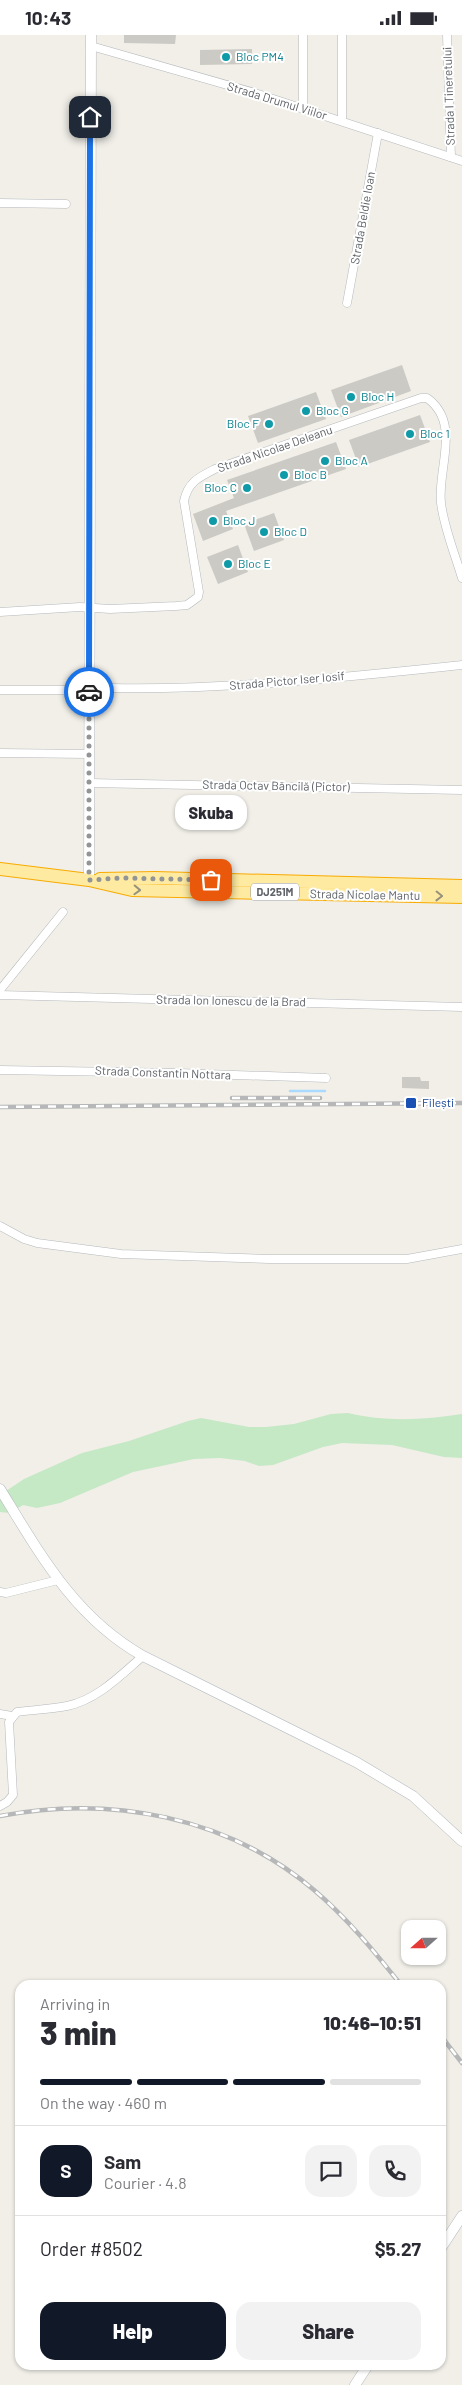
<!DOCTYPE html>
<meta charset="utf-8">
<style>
body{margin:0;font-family:Barlow,sans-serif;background:#f2f2f3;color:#2b2b33;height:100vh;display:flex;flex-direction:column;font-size:19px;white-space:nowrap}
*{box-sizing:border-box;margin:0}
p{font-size:16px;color:#7c7c81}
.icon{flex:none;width:28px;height:28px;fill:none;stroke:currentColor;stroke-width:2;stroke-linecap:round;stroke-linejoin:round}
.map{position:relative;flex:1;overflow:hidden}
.side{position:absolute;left:15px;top:1945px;width:431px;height:390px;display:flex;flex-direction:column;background:#fff;border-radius:15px;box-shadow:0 1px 4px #0004}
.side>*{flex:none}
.needle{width:32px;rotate:249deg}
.tools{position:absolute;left:401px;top:1885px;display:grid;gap:10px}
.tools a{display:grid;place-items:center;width:45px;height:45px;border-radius:10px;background:#fff;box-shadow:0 1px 4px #0004;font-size:25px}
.pin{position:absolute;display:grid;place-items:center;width:42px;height:42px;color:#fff;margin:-21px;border-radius:10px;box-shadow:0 2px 8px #0006}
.courier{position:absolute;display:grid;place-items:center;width:50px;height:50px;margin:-25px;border:4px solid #1a73e8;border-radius:50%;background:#fff;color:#222;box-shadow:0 1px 6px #0007}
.bubble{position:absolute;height:35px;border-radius:15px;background:#fff;box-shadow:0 1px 4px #0004;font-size:16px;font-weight:800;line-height:35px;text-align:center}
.overview em{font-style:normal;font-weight:800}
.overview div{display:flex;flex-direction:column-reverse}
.overview{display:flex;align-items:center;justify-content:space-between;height:85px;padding:0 25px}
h1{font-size:32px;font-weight:800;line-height:38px}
.bar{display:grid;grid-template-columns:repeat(4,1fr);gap:8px 5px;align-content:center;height:60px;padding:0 25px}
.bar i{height:6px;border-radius:4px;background:#e1e1e2}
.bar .current{background:#111827}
.bar p{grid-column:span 4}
.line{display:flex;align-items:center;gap:12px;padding:0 25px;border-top:1px solid #e1e1e2}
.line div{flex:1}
.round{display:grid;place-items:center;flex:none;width:52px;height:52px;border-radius:15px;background:#f2f2f3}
.action{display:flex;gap:10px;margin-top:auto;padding:10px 25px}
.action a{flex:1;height:58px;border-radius:15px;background:#111827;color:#fff;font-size:20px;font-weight:800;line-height:58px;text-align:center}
.action a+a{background:#f2f2f3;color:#2b2b33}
.status{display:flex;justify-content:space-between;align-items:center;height:35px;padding:0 25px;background:#fff;direction:ltr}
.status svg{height:14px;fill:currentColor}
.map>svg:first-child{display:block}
.green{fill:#c5e8c5}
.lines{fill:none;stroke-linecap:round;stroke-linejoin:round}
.stream{stroke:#aadaff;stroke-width:2.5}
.building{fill:#cccac5}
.minor-casing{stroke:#b5b8bc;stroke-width:9}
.secondary-casing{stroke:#b6babf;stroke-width:11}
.trunk-casing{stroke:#f9ab00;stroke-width:14}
.minor{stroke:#fff;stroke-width:8}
.secondary{stroke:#fff;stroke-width:10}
.trunk{stroke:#feeaa1;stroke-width:12}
.rail-casing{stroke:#b6b7b8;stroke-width:4.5}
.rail{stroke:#fff;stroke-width:2.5;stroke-dasharray:8;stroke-linecap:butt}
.oneway{stroke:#97927c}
.done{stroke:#929495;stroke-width:5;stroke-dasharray:0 9}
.route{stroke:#1a73e8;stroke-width:6}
.culture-dot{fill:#0f9aa8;stroke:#fff;stroke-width:2}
.transit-dot{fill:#1a4fb4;stroke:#fff;stroke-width:2}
.labels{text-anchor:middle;stroke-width:4;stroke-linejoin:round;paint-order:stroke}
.shield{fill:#fff;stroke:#8f9295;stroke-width:1}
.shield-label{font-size:11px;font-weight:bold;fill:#5f6368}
.culture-label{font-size:12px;fill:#0d838f;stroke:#fff;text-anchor:start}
.street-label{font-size:12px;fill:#5f6368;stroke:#fff}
.transit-label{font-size:12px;fill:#164399;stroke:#fff;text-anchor:start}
</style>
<div class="status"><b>10:43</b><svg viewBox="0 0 49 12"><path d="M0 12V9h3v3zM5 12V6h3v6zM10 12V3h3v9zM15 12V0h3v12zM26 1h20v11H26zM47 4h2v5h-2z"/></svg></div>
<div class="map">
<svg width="462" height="2350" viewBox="0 0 462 2350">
<rect width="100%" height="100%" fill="#f1efe8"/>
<path class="green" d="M348 1378C384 1387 425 1385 462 1379V1423L444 1422 392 1410 342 1408 323 1412 273 1430 259 1431 245 1426 220 1423 194 1424 133 1437 60 1468 37 1473 23 1470 10 1478 0 1477V1460L24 1444 82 1418 129 1406 188 1386 201 1383 249 1392H266L294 1389 331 1379Z"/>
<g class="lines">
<path class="stream" d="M290 1056H325"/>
</g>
<g class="building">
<path d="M124 0H176L175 9 124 8Z"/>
<path d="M252 14V29L200 30V15Z"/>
<path d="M402 330 411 356 341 382 331 355Z"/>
<path d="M316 357 326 384 258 408 248 381Z"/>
<path d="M420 380 430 407 359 432 349 405Z"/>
<path d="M336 407 346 434 226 476 233 494 203 506 193 479 234 463 227 445Z"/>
<path d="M274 478 284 505 254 516 244 489Z"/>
<path d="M238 510 248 537 218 549 207 522Z"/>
<path d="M402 1042H420L421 1046H429V1054L402 1053Z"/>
</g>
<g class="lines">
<defs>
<g id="minor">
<path d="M303 0V73"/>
<path d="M342 0V85"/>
<path d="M447 0 451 122"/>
<path d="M91 11 255 58 462 126"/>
<path d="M0 168 66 169"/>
<path d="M347 268 378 98"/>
<path d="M0 577 80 572 110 574 176 571 187 570 198 562 199 557 184 466C188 447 199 442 215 434L421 363H427C462 388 437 434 441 468 444 493 455 519 462 543"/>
<path d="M112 653C229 655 345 642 462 630"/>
<path d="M0 655H89"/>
<path d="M0 718 89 719"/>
<path d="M89 748 462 755"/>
<path d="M0 955 63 877"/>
<path d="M0 960 462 972"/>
<path d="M0 1035 178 1038 326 1043"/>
<path d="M0 1191 24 1204 37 1208 121 1219 269 1224H407L462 1214"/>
<path d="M0 1557 6 1558 58 1545"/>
<path d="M0 1679 12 1681"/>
<path d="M0 1771 7 1767 13 1760 9 1687 17 1677C33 1675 51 1674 67 1671 97 1665 121 1640 143 1621"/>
</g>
<g id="secondary">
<path d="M89 845 91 0"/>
<path d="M0 1454C40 1519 74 1582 143 1621L356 1727 413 1761 462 1806"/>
<path d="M441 2213 462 2181"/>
<path d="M355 2350 368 2330"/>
</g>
<g id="trunk">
<path d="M0 834 89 845 132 855 462 862"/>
<path d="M100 844 155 843 462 851"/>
</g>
</defs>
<use href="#minor" class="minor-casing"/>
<use href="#secondary" class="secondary-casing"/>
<use href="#trunk" class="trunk-casing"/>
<use href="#minor" class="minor"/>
<use href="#secondary" class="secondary"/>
<use href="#trunk" class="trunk"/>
<defs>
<g id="rail">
<path d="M232 1063H320"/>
<path d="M0 1072 462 1068"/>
<path d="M0 1781C110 1760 227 1781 314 1855 347 1883 374 1916 401 1950"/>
<path d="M441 2001 462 2028"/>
</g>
</defs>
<use href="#rail" class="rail-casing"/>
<use href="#rail" class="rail"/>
</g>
<defs><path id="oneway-chevron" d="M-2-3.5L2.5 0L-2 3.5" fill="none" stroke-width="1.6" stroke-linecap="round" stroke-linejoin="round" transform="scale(1.25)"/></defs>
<g class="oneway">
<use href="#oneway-chevron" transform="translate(137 855) rotate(2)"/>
<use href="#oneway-chevron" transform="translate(439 861) rotate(1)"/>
</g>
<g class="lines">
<path class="done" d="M89 657V845L121 843 211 845"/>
<path class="route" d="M89 657 90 82"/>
</g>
<g class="culture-dot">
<circle cx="226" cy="22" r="5"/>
<circle cx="351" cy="362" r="5"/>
<circle cx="306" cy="376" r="5"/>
<circle cx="269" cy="389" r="5"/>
<circle cx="410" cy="399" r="5"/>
<circle cx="325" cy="426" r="5"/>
<circle cx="284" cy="440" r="5"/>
<circle cx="247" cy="453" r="5"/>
<circle cx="213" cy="486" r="5"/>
<circle cx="264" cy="497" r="5"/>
<circle cx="228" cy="529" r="5"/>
</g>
<rect class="transit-dot" x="405" y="1062" width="12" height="12" rx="2.5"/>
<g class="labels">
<rect class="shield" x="251" y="848.5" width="48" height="17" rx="4"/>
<g class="shield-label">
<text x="275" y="861">DJ251M</text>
</g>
<g class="culture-label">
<text x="236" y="26">Bloc PM4</text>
<text x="361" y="366">Bloc H</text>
<text x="316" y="380">Bloc G</text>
<text x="259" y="393" text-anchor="end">Bloc F</text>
<text x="420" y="403">Bloc 1</text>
<text x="335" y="430">Bloc A</text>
<text x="294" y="444">Bloc B</text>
<text x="237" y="457" text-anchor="end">Bloc C</text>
<text x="223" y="490">Bloc J</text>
<text x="274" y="501">Bloc D</text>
<text x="238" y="533">Bloc E</text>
</g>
<g class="street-label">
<text transform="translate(449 61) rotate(-92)" y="4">Strada I Tineretului</text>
<text transform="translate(277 66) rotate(17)" y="4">Strada Drumul Viilor</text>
<text transform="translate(363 183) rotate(-80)" y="4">Strada Beldie Ioan</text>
<text transform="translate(275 414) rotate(-19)" y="4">Strada Nicolae Deleanu</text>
<text transform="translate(287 646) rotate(-5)" y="4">Strada Pictor Iser Iosif</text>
<text transform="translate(276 751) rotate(1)" y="4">Strada Octav Băncilă (Pictor)</text>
<text transform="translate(365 860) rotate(1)" y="4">Strada Nicolae Mantu</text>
<text transform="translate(231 966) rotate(1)" y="4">Strada Ion Ionescu de la Brad</text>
<text transform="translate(163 1038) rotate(2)" y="4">Strada Constantin Nottara</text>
</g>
<g class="transit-label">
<text x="422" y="1072">Filești</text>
</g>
</g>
</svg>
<div class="tools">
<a><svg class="needle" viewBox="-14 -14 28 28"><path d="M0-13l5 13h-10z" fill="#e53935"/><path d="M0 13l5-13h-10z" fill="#7c7c81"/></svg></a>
</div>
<div class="pin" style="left:211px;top:845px;background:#ea580c"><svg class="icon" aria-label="bag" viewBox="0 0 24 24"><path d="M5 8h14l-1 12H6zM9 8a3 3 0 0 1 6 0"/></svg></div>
<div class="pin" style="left:90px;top:82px;background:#1f2937"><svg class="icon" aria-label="home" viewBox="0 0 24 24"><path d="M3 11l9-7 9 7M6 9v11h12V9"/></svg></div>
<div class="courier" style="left:89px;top:657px"><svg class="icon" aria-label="car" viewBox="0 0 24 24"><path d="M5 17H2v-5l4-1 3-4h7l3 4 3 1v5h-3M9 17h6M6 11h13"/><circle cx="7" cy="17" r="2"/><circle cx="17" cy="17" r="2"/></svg></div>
<div class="bubble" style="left:175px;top:760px;width:72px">Skuba</div>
<section class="side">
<div class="overview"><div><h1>3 min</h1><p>Arriving in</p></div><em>10:46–10:51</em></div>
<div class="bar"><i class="current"></i><i class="current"></i><i class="current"></i><i></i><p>On the way · 460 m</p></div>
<div class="line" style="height:90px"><b class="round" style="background:#111827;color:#fff">S</b><div><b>Sam</b><p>Courier · 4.8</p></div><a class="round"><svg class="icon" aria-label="chat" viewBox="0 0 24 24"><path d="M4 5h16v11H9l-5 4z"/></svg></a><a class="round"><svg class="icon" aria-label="phone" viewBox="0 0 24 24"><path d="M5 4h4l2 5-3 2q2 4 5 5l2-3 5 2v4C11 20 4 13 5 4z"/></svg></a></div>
<div class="line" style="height:65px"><div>Order #8502</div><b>$5.27</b></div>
<div class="action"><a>Help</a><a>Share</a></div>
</section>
</div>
